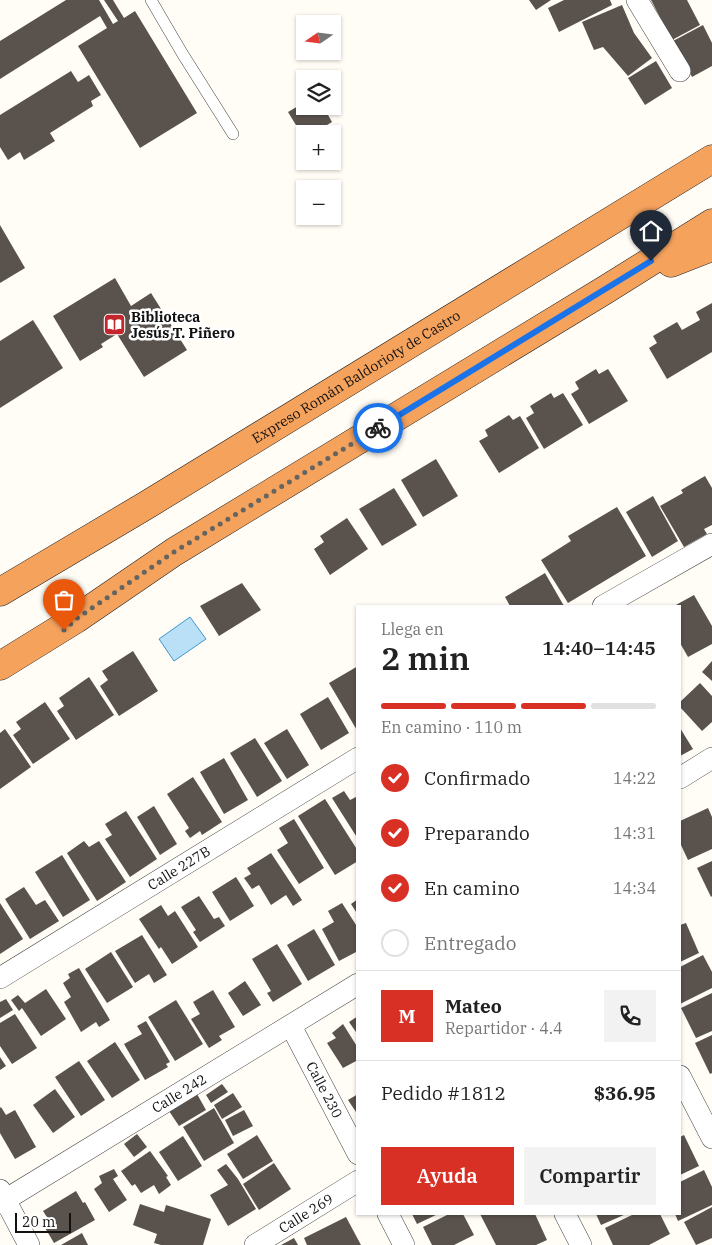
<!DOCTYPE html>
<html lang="es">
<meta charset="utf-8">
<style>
body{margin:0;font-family:"IBM Plex Serif",serif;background:#f2f2f2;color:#222;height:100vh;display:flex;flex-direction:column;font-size:19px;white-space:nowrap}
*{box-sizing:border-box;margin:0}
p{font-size:16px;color:#767676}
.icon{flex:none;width:28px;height:28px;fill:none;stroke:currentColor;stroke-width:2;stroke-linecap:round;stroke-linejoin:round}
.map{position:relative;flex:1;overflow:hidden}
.drawer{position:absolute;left:356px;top:605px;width:325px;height:610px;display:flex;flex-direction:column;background:#fff;border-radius:0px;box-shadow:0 1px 4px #0004}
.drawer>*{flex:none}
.needle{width:32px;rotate:256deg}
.controls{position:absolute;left:296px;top:15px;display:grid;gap:10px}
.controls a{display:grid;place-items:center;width:45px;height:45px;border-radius:0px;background:#fff;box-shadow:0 1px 4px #0004;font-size:25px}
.scale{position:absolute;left:15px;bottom:12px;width:56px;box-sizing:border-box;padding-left:5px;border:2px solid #111;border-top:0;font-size:14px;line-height:18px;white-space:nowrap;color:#111;-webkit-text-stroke:4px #fff;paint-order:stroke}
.pin{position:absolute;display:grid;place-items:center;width:42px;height:42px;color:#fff;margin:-51px -21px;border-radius:50% 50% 50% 0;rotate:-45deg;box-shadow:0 0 5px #0007}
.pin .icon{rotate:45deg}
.courier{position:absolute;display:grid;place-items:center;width:50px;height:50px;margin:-25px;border:4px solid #1a73e8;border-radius:50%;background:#fff;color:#222;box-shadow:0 1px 6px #0007}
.summary em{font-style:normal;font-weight:600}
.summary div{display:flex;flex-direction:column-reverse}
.summary{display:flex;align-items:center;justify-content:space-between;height:85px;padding:0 25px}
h1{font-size:32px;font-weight:600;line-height:38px}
.bar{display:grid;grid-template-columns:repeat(4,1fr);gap:8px 5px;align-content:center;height:60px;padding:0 25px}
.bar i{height:6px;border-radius:4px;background:#e0e0e0}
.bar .selected{background:#d93025}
.bar p{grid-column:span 4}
.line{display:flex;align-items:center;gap:12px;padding:0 25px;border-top:1px solid #e0e0e0}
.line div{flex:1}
.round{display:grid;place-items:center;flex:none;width:52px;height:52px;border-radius:0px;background:#f2f2f2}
ol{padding:0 25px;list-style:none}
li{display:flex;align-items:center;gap:15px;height:55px}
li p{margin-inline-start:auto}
li .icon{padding:5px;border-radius:50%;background:#d93025;color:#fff;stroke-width:4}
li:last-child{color:#767676}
li i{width:28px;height:28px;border:2px solid #e0e0e0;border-radius:50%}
.button{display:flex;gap:10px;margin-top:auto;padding:10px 25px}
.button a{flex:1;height:58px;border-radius:0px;background:#d93025;color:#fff;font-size:20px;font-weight:600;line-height:58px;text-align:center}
.button a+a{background:#f2f2f2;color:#222}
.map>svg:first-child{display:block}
.water{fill:#b9e0f7;stroke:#3f96cf}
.building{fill:#5a524d}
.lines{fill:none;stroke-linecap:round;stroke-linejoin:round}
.lane-casing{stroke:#444;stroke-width:12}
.street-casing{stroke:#444;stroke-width:22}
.highway-casing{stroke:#222;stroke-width:29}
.lane{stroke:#fff;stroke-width:11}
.street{stroke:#fff;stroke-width:21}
.highway{stroke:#f5a25d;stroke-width:28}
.done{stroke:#646461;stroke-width:5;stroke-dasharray:0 9}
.route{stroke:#1a73e8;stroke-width:6}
.labels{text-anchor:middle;stroke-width:5;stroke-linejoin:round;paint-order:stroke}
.poi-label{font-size:14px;font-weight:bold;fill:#111;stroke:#fff;text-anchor:start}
.street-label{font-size:14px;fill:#111;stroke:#fff}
</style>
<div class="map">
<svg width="712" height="1245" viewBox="0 0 712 1245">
<rect width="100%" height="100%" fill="#fffdf5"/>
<path class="water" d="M190 617 206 639 174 661 159 639Z"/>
<g class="building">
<path d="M66 0H99L113 24 118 21 104 0H113L124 18 135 11 197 113 140 148 78 46 107 28 100 16 0 79V41Z"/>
<path d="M529 0H551L536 10Z"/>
<path d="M564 0H610L612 5 559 32 548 8Z"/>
<path d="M651 0H687L700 25 672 40Z"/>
<path d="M622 5 634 33 652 58 628 76 603 47 594 50 582 22Z"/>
<path d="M703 25 712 43V66L692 77 673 41Z"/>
<path d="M656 61 672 88 645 105 628 78Z"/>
<path d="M71 71 78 82 89 75 101 95 91 101 93 106 50 133 55 141 24 160 20 152 8 160 0 147V115Z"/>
<path d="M305 102V106H323L332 122 312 134H305V140L288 112Z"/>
<path d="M0 225 25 268 0 283Z"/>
<path d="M115 278 131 306 151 293 187 350 144 377 117 334 101 344 103 347 80 361 53 316Z"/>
<path d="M712 303V352L667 379 649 348 657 343 653 336 677 322 682 330 700 320 696 312Z"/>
<path d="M33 320 63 368 0 408V341Z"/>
<path d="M596 369 599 374 608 369 628 401 589 424 571 394 579 389 575 382Z"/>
<path d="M551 393 554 398 563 393 583 425 544 449 526 418 534 413 530 406Z"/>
<path d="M509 415 513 420 520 416 539 448 499 473 479 441 488 436 485 430Z"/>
<path d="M436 459 458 496 423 517 401 480Z"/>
<path d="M705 476 712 488V525L704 529 707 534 684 547 660 506 683 493 681 490Z"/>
<path d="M394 488 417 525 382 546 359 509Z"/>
<path d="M653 496 678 541 652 557 626 512Z"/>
<path d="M617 507 646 556 568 603 541 560 571 541 568 536Z"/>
<path d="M347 518 368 549 330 575 314 549 324 542 320 536Z"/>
<path d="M545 573 564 606H510L505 597Z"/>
<path d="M242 583 261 610 219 636 200 606Z"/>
<path d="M694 595 712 626V644L688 657 680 643V606H674Z"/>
<path d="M133 651 158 691 119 716 100 686 108 680 102 671Z"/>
<path d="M712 661V681L702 672Z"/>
<path d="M358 666V732L329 683Z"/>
<path d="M89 677 114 715 76 740 57 711 64 706 59 698Z"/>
<path d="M700 683 712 696V722L702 731 680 707V702Z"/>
<path d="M328 697 349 733 321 750 300 714Z"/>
<path d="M45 702 70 739 33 764 13 735 21 729 16 722Z"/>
<path d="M680 728 693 749 680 756Z"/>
<path d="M5 729 31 767 0 789V733Z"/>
<path d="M287 729 309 765 287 779 264 743Z"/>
<path d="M255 738 282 781 257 797 230 753Z"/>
<path d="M224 758 248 800 224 814 200 772Z"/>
<path d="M193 777 222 822 202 835 200 831 190 838 185 831 189 828 167 794Z"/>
<path d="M344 791 350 800 358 796V839L332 798Z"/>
<path d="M325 799 358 851V861L335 875 298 816Z"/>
<path d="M154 806 177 844 160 855 137 817Z"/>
<path d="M708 808 712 817V849L688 860 680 843V821Z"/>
<path d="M126 811 157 859 130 877 105 839 112 835 105 824Z"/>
<path d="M294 819 324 868 299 884 277 850 288 843 279 828Z"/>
<path d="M84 841 89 847 99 841 126 882 97 901 67 853Z"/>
<path d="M271 853 302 900 293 906 286 895 271 905 259 885 252 889 244 878 251 874 247 868Z"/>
<path d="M62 855 90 900 63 917 35 872Z"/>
<path d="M712 861V896L711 897 697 868Z"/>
<path d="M236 877 254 906 230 921 212 892Z"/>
<path d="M24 887 36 905 45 900 59 921 30 939 5 899Z"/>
<path d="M199 896 214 919 219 917 225 926 200 942 193 932 196 930 181 907Z"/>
<path d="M358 899V915L351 904Z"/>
<path d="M0 903 23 939 0 954Z"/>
<path d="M342 903 358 928V951L339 961 322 929 334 922 328 911Z"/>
<path d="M161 905 168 916 175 911 198 947 172 964 161 947 159 949 139 919Z"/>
<path d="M686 923 699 953 680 962V925Z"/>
<path d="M314 929 335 965 308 981 287 945Z"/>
<path d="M142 935 167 975 154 983 149 974 135 983 115 951Z"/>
<path d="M277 944 302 984 273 1002 267 993 271 991 252 959Z"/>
<path d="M111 952 133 987 107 1003 85 969Z"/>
<path d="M703 955 712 972V988L680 1004V967Z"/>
<path d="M79 968 110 1020 99 1027 96 1022 81 1032 64 1002 71 997 63 983 70 978 68 974Z"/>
<path d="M245 981 261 1005 243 1016 228 993Z"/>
<path d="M46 989 66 1019 41 1036 22 1008 19 1011 11 1000 18 995 25 1003Z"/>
<path d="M213 990 235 1027 219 1036 222 1040 209 1048 191 1019 200 1014 193 1002Z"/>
<path d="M712 993V1031L696 1038 681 1008Z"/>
<path d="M6 999 13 1010 0 1018V1002Z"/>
<path d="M176 1000 203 1044 175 1061 148 1017Z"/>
<path d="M15 1014 37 1048 12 1064 0 1046V1023Z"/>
<path d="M358 1016V1035L349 1022Z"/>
<path d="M146 1021 170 1062 166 1064 168 1067 145 1080 124 1044 142 1034 137 1026Z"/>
<path d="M343 1024 358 1048V1060L343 1068 327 1043 336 1038 332 1033Z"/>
<path d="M712 1035V1073L710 1074 695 1043Z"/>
<path d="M115 1042 140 1080 112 1098 87 1061Z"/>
<path d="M0 1057 6 1066 0 1070Z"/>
<path d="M79 1061 105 1100 81 1116 55 1077Z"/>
<path d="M222 1084 228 1092 211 1103 206 1095Z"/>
<path d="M55 1089 75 1117 53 1133 33 1105Z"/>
<path d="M233 1093 242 1107 222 1119 214 1105Z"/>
<path d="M197 1094 206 1110 179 1126 169 1111Z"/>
<path d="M358 1094V1115L348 1100Z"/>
<path d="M1 1107 6 1115 15 1110 36 1147 15 1159 0 1133V1108Z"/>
<path d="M214 1108 234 1143 204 1161 183 1127Z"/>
<path d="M244 1110 253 1126 233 1136 225 1120Z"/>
<path d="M137 1134 147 1147 134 1157 124 1144Z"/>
<path d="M257 1135 273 1161 243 1179 227 1154Z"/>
<path d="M684 1135 699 1166 680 1175V1137Z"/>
<path d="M183 1136 202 1166 178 1181 159 1152Z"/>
<path d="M150 1151 168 1176 166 1177 171 1185 159 1194 154 1185 141 1193 135 1184 132 1186 121 1171Z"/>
<path d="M274 1163 291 1189 259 1210 243 1184Z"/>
<path d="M226 1164 238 1179 256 1209 228 1226 210 1195 228 1185 217 1170Z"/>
<path d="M114 1169 118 1176 113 1179 127 1200 109 1212 94 1189 102 1183 99 1176Z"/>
<path d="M704 1170 712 1187V1205L678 1221 675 1214H680V1182Z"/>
<path d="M76 1191 83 1203 85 1202 95 1220 54 1243 44 1226 50 1222 43 1211Z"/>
<path d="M140 1204 164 1212 166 1205 211 1219 203 1245H161L154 1243 157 1234 133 1225Z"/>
<path d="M712 1207V1238L696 1245 684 1222Z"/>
<path d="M412 1214H438L417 1224Z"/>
<path d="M449 1214H463L474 1235 454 1245H432L423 1227Z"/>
<path d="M480 1214H535L547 1240 536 1245H496Z"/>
<path d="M596 1214H626L601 1225Z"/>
<path d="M634 1214H660L670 1234 649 1245H613L605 1228Z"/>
<path d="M346 1217 361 1245H307L304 1238Z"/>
<path d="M82 1233 88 1245H61Z"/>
<path d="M294 1238 298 1245H281Z"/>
</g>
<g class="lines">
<defs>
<path id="lane" d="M151 0 182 53 233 134"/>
<g id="street">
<path d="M637 0 680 71"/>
<path d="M603 606 712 544"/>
<path d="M680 778 712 758"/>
<path id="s1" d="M0 978 358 758"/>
<path id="s2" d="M291 1026 358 1154"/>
<path d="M680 1076 712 1138"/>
<path d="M0 1190 29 1245"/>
<path id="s3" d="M0 1203 358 984"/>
<path d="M388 1214 404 1245"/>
<path d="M565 1214 581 1245"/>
<path id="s4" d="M255 1245 358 1181"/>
</g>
<g id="highway">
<path d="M671 263 712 247"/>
<path id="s5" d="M0 592 145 506 712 159"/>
<path d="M0 666 76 619 174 552 605 290 712 223"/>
</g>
</defs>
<use href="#lane" class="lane-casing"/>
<use href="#street" class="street-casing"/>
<use href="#highway" class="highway-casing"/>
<use href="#lane" class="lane"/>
<use href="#street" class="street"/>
<use href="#highway" class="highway"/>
</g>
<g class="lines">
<path class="done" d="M64 630 76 619 174 552 378 428"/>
<path class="route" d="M378 428 651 261"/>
</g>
<defs>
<symbol id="library-square" viewBox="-11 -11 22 22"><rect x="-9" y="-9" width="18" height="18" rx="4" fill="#c4262e" stroke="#fff"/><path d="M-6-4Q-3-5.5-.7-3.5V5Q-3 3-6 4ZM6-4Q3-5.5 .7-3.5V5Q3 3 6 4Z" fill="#fff"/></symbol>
</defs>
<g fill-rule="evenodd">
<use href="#library-square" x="102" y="312" width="25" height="25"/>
</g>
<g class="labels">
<g class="poi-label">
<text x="131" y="322">Biblioteca<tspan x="131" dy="16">Jesús T. Piñero</tspan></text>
</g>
<g class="street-label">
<text dy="5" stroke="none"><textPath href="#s5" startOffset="416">Expreso Román Baldorioty de Castro</textPath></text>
<text dy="5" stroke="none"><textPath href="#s1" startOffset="210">Calle 227B</textPath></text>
<text dy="5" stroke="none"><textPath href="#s2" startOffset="72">Calle 230</textPath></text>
<text dy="5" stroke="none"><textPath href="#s3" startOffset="210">Calle 242</textPath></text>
<text dy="5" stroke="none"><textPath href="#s4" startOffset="60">Calle 269</textPath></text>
</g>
</g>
</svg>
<div class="controls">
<a><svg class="needle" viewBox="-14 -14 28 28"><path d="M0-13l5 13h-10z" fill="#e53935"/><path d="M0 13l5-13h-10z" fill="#767676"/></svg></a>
<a><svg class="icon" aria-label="layers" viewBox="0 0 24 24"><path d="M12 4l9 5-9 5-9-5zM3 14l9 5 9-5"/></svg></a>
<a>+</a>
<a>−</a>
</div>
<div class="scale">20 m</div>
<div class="pin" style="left:64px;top:630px;background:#ea580c"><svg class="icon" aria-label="bag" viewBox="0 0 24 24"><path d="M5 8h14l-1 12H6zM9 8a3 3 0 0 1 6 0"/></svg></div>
<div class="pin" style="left:651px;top:261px;background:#1f2937"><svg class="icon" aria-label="home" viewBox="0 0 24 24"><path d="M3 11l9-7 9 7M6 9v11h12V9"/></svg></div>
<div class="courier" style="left:378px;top:428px"><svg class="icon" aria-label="bike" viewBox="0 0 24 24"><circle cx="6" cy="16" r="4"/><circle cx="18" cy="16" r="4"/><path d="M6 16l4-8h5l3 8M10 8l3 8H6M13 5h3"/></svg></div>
<section class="drawer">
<div class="summary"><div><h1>2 min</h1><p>Llega en</p></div><em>14:40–14:45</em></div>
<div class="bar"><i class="selected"></i><i class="selected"></i><i class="selected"></i><i></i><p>En camino · 110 m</p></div>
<ol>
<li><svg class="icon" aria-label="check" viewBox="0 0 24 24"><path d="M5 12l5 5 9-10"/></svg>Confirmado<p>14:22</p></li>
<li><svg class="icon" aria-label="check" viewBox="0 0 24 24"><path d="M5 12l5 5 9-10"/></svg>Preparando<p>14:31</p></li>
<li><svg class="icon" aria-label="check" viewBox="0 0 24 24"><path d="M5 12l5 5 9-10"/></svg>En camino<p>14:34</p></li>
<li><i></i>Entregado</li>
</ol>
<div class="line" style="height:90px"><b class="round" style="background:#d93025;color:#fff">M</b><div><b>Mateo</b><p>Repartidor · 4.4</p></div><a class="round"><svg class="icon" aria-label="phone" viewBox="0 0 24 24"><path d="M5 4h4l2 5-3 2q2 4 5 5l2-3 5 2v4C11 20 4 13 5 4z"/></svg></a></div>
<div class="line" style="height:65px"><div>Pedido #1812</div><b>$36.95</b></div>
<div class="button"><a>Ayuda</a><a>Compartir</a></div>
</section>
</div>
